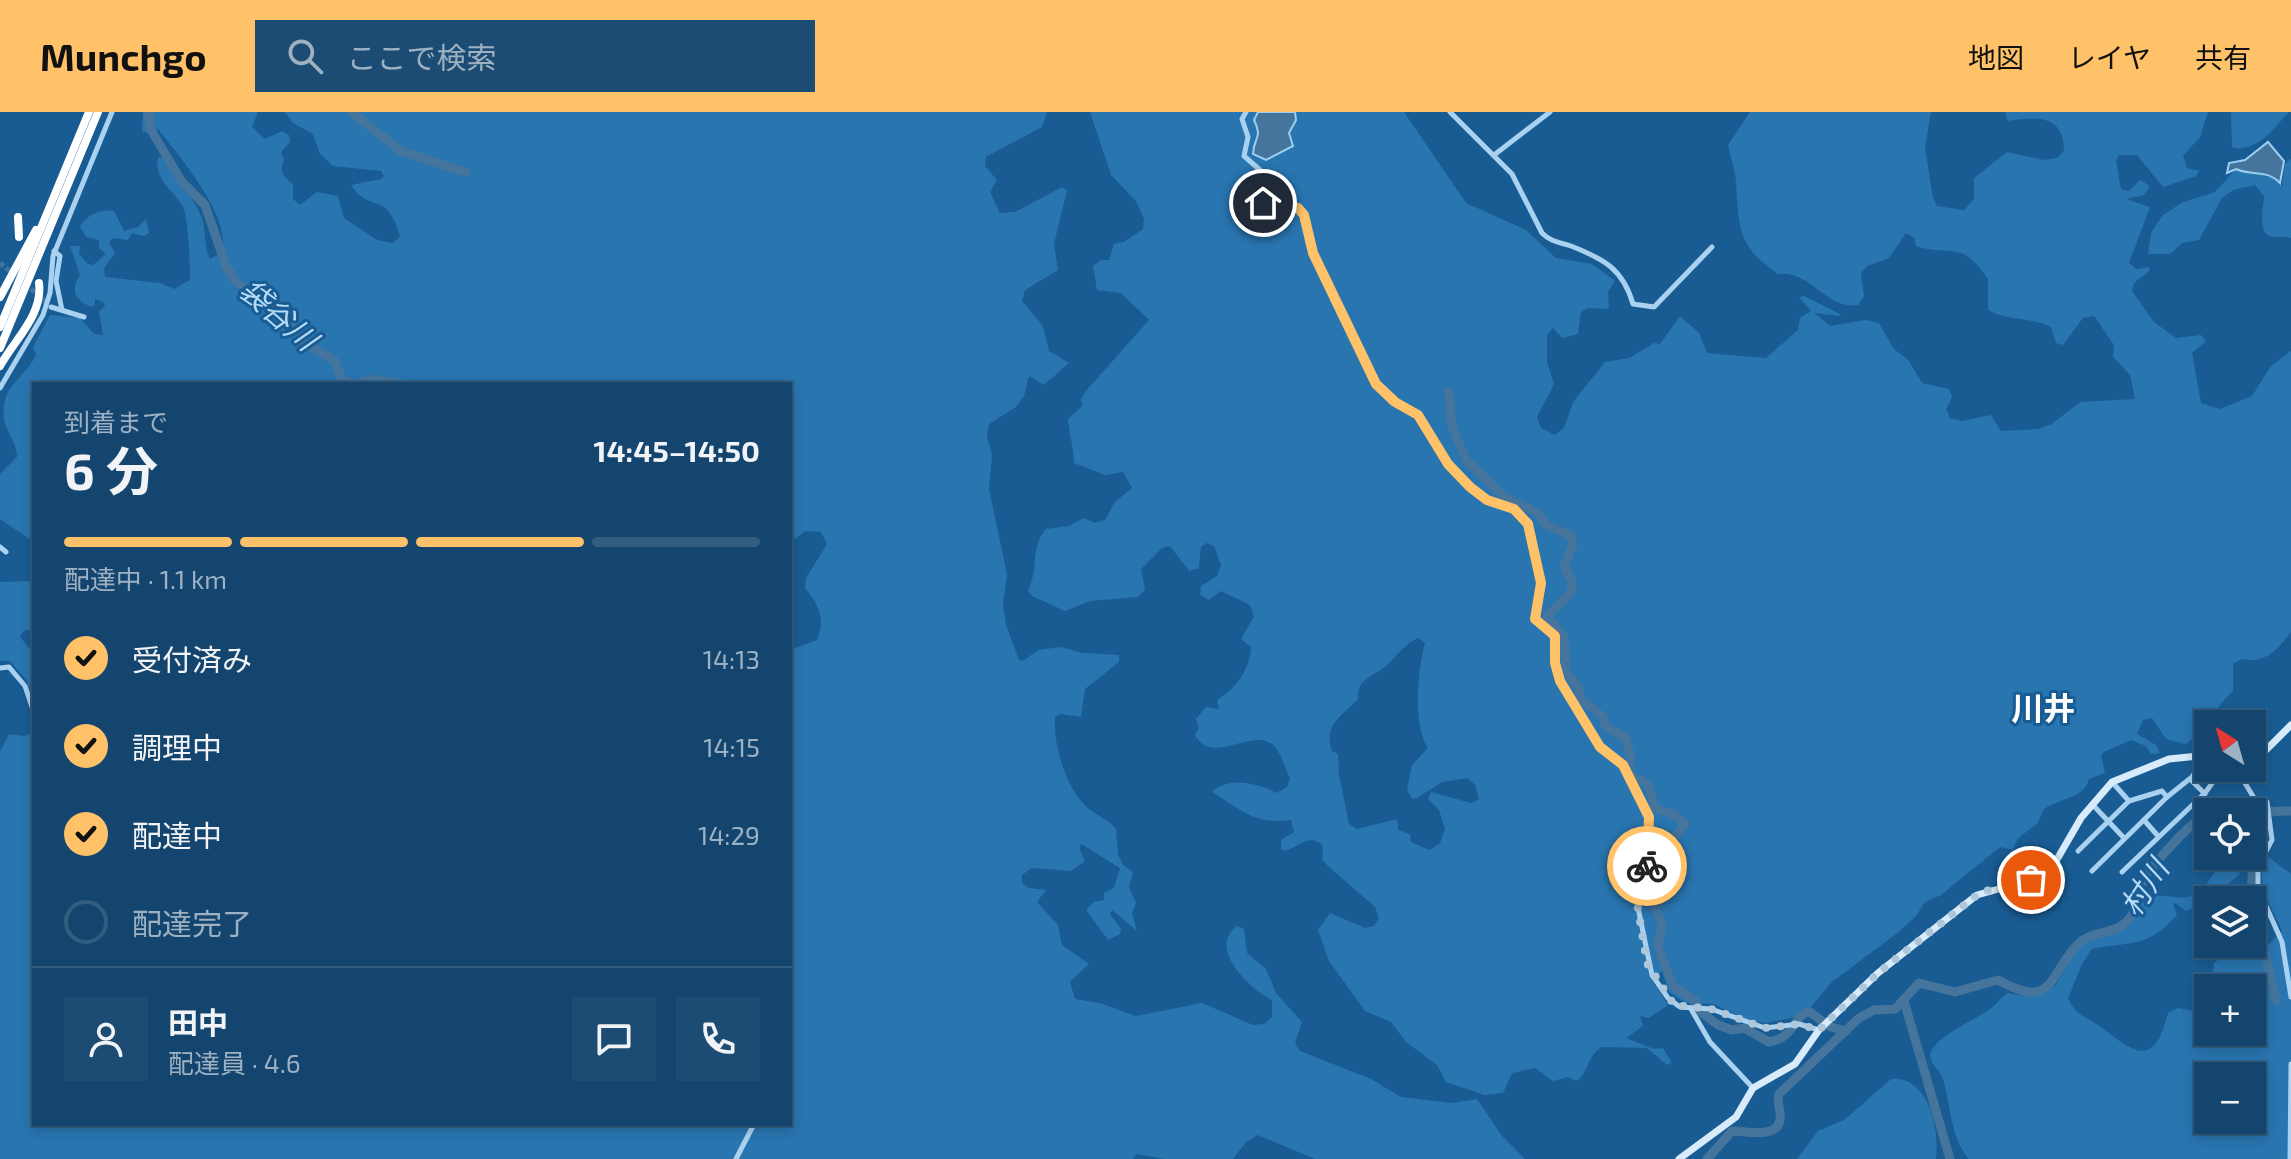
<!DOCTYPE html>
<html lang="ja">
<meta charset="utf-8">
<style>
body{margin:0;font-family:"Exo 2","Noto Sans JP",sans-serif;background:#1c4c73;color:#f1f3f6;height:100vh;display:flex;flex-direction:column;font-size:30px;white-space:nowrap}
*{box-sizing:border-box;margin:0}
p{font-size:26px;color:#9db1c2}
.icon{flex:none;width:44px;height:44px;fill:none;stroke:currentColor;stroke-width:2;stroke-linecap:round;stroke-linejoin:round}
.map{position:relative;flex:1;overflow:hidden}
.panel{position:absolute;left:32px;top:270px;width:760px;height:744px;display:flex;flex-direction:column;background:#13456e;border-radius:0px;box-shadow:0 4px 12px #0003,0 0 0 2px #325d81}
.panel>*{flex:none}
.needle{width:52px;rotate:323deg}
.buttons{position:absolute;left:2194px;top:598px;display:grid;gap:16px}
.buttons a{display:grid;place-items:center;width:72px;height:72px;border-radius:0px;background:#13456e;box-shadow:0 4px 12px #0003,0 0 0 2px #325d81;font-size:40px}
.pin{position:absolute;display:grid;place-items:center;width:68px;height:68px;color:#fff;margin:-34px;border:4px solid #fff;border-radius:50%;box-shadow:0 2px 8px #0007}
.courier{position:absolute;display:grid;place-items:center;width:80px;height:80px;margin:-40px;border:6px solid #ffc268;border-radius:50%;background:#fff;color:#222;box-shadow:0 2px 10px #0007}
.overview em{font-style:normal;font-weight:700}
.overview div{display:flex;flex-direction:column-reverse}
.overview{display:flex;align-items:center;justify-content:space-between;height:136px;padding:0 32px}
h1{font-size:52px;font-weight:700;line-height:60px}
.bar{display:grid;grid-template-columns:repeat(4,1fr);gap:12px 8px;align-content:center;height:96px;padding:0 32px}
.bar i{height:10px;border-radius:6px;background:#325d81}
.bar .on{background:#ffc268}
.bar p{grid-column:span 4}
.line{display:flex;align-items:center;gap:20px;padding:0 32px;border-top:2px solid #325d81}
.line div{flex:1}
.round{display:grid;place-items:center;flex:none;width:84px;height:84px;border-radius:0px;background:#1c4c73}
ol{padding:0 32px;list-style:none}
li{display:flex;align-items:center;gap:24px;height:88px}
li p{margin-inline-start:auto}
li .icon{padding:8px;border-radius:50%;background:#ffc268;color:#111;stroke-width:4}
li:last-child{color:#9db1c2}
li i{width:44px;height:44px;border:4px solid #325d81;border-radius:50%}
header{display:flex;align-items:center;gap:48px;box-sizing:border-box;height:112px;padding:0 40px;background:#ffc268;color:#111}
header strong{font-size:38px}
nav{display:flex;gap:44px;margin-inline-start:auto;font-size:28px}
.search{width:560px;height:72px;background:#1c4c73;display:flex;align-items:center;gap:20px;box-sizing:border-box;padding:0 28px;border-radius:0px;color:#9db1c2;font-size:30px}
.map>svg:first-child{display:block}
.green{fill:#2975b0;fill-rule:evenodd}
.water{fill:#45759c;stroke:#9ccef2;stroke-width:2}
.lines{fill:none;stroke-linecap:round;stroke-linejoin:round}
.river{stroke:#45759c;stroke-width:9}
.street-tunnel{stroke:#3c74a3;stroke-width:5;stroke-dasharray:5 2.5;stroke-linecap:butt}
.street{stroke:#a9d1f0;stroke-width:5}
.secondary{stroke:#d7ebfb;stroke-width:7}
.highway{stroke:#fff;stroke-width:8}
.done{stroke:#aec6d9;stroke-width:8;stroke-dasharray:0 14.4}
.route{stroke:#ffc268;stroke-width:10}
.labels{text-anchor:middle;stroke-width:6;stroke-linejoin:round;paint-order:stroke}
.water-label{font-size:30px;font-style:italic;fill:#b6dbf7;stroke:#195c93}
.quarter-label{font-size:32px;font-weight:bold;fill:#fff;stroke:#195c93}
</style>
<header>
<strong>Munchgo</strong>
<div class="search"><svg class="icon" aria-label="search" viewBox="0 0 24 24"><circle cx="10" cy="10" r="6"/><path d="M15 15l6 6"/></svg>ここで検索</div>
<nav><a>地図</a><a>レイヤ</a><a>共有</a></nav>
</header>
<div class="map">
<svg width="2291" height="1047" viewBox="0 0 2291 1047">
<rect width="100%" height="100%" fill="#195c93"/>
<g class="green">
<path d="M143 0H258L252 15 265 27 282 19 289 23 290 30 281 40 284 48C279 61 283 64 293 72V87L300 93 317 80 338 84 344 106 377 128 393 131 400 125C388 77 369 102 351 73L381 67 384 64 381 59 333 54 320 42 313 22 293 11 285 0H1047L1042 15 986 45 985 54 997 68 990 80 1000 101 1015 100 1062 75 1067 78 1054 132 1058 158 1025 178 1022 189 1043 214 1049 239 1069 251 1044 273 1029 264 1024 284 1016 295 989 312 987 325 992 342 989 377 1007 462 1003 493 1006 513 1019 548 1023 549 1038 538 1061 535 1082 541 1119 543V550L1085 577 1081 605 1061 602 1055 605C1053 630 1064 669 1081 689 1090 701 1106 705 1116 717L1118 743 1123 753 1133 760 1129 775 1136 791 1132 801 1137 819 1112 798 1110 802 1121 817 1120 822 1108 828 1086 798 1094 790 1104 788V781L1114 776 1120 756C1116 754 1084 733 1081 732L1079 736 1085 749 1071 759 1032 756 1022 763V771L1029 776 1046 778 1037 790 1058 813 1062 833 1089 852 1070 870 1075 887 1100 891 1136 904 1202 891 1253 913 1264 912 1272 905V888C1251 878 1206 836 1237 814L1244 817 1247 841 1266 857 1276 881 1302 910 1295 931 1300 939 1371 967 1401 985 1451 991 1477 987 1502 1024 1525 1047H1315L1258 1023 1246 1030 1233 1047H1165L1136 1042 1133 1047H0V640L9 622 24 624 34 620V1012H790V538L817 528C826 507 819 493 805 476L806 466 827 432 821 420 805 419 790 431V272H34V430L0 407V362L17 345C17 331 7 321 4 308 0 272 24 268 36 243L33 235 50 203 80 206 94 222 103 223 99 200 105 194 103 190 95 187V193L91 195C73 187 71 177 80 163L70 134H80L79 142 88 152 93 153 106 142 99 136V128L86 125 80 114C89 102 99 97 114 99L124 119 138 115 146 107 149 121 144 124 132 121 128 128 113 126 109 130 115 141 104 156 105 165 160 171 174 177 190 168C190 153 189 105 182 93 172 77 154 68 158 45L165 46C174 66 189 80 199 99 208 116 202 131 210 147L222 140C232 105 179 44 158 17L149 22 142 19Z"/>
<path d="M1090 0H1404L1466 91 1526 118 1556 146 1592 152 1615 169 1608 180 1609 197 1588 196 1581 200 1578 222 1562 226 1553 216 1547 223V250L1554 272 1537 305 1541 316 1555 323 1564 316 1573 290 1605 250 1629 246 1654 231 1660 232 1680 204 1699 221 1707 241 1766 246 1798 218 1800 206 1811 199 1799 185 1804 184 1840 202 1841 204 1814 201 1830 214 1866 208 1879 211 1893 236 1909 249 1922 271 1949 277 1952 285 1946 297 1950 306 1962 309 1991 303 2001 319 2038 317 2052 312 2080 290 2135 287 2130 263 2113 245 2114 233 2094 204 2083 206 2063 233 2056 231 2051 215C2031 205 2008 209 1988 198V167C1960 126 1954 146 1916 134L1914 126 1906 121 1889 146 1867 154 1861 161 1864 184 1858 193C1825 198 1813 159 1778 162 1736 133 1739 114 1736 69 1735 57 1730 45 1728 33L1750 0H1931L1925 35 1933 86 1937 94 1964 98 1974 87V66L2007 40 2043 48 2057 46 2064 39C2064 1 2034 5 2008 9L2005 0H2208L2200 25 2183 44 2187 56 2199 59 2196 64 2163 75 2137 43H2119L2116 49 2121 77 2129 79 2140 68 2150 74 2144 83 2126 87 2150 95 2129 151 2136 157 2149 155V159L2134 171 2132 179 2154 210 2176 226 2201 223 2206 229 2192 241 2201 291 2220 297 2252 284 2271 254 2291 239V520C2277 538 2266 552 2242 547L2233 552V578L2190 629 2185 632 2166 627 2152 606 2143 608 2137 622 2156 633 2160 641 2151 642 2146 634 2131 628 2104 640 2101 643 2105 661 2089 667C2085 686 2058 687 2044 697L2037 712 2018 726 2013 738 2000 735 1941 783 1925 790 1916 804 1896 822 1832 870 1803 904 1765 911 1750 909 1713 892 1686 891 1669 880 1662 859 1652 868 1668 893 1649 906 1640 904 1643 914 1626 926 1654 937 1663 936 1672 951 1667 953 1647 936 1602 935C1587 942 1589 962 1576 969L1568 965 1553 969 1535 956 1512 961 1503 981 1484 983 1446 970 1437 953 1406 930 1391 910 1365 899 1329 849 1318 818 1330 801 1365 816 1374 814 1379 806 1375 795 1328 754 1322 747 1323 734C1310 721 1300 733 1286 739L1281 737V728L1294 720 1291 708C1254 713 1242 698 1212 680 1229 663 1260 672 1277 681L1287 675 1290 666C1285 657 1282 644 1276 636 1256 611 1213 656 1195 623L1199 616 1196 607 1206 595 1219 597 1217 588C1236 576 1250 558 1251 535L1241 527 1254 505 1250 493 1221 479 1209 488 1200 483 1201 474 1217 464 1221 453 1214 434 1207 431 1201 435 1199 456 1189 459 1170 434 1162 436 1141 457 1145 478 1138 485 1090 489 1065 499 1032 484 1028 478C1039 458 1030 434 1046 417L1069 414 1084 406 1095 411 1105 408 1115 390 1132 376 1123 360 1105 363 1074 351C1074 335 1069 322 1068 307L1082 294 1081 287 1086 279 1149 208 1121 181 1097 178 1093 154 1101 148H1109L1114 132 1124 130 1143 117 1144 107 1136 89 1111 63ZM1418 526 1425 531C1418 557 1412 613 1428 636L1412 653 1407 678 1412 687 1417 686 1442 670 1468 666 1475 673 1479 687 1471 691 1431 680 1428 687 1439 698 1445 717 1440 731 1430 738 1411 730 1410 722 1398 718 1397 707 1357 717 1349 712 1339 662 1338 642 1332 639C1323 613 1341 605 1358 587 1358 569 1366 567 1379 559 1392 552 1399 535 1418 526Z"/>
<path d="M2231 0H2289C2274 16 2256 42 2232 35Z"/>
<path d="M2291 47V126C2284 124 2276 126 2270 124 2257 119 2264 95 2264 84L2255 73 2233 78 2222 86 2199 128 2182 131 2170 142H2148L2151 121 2162 104 2181 91 2215 80 2236 57 2242 60 2256 58 2267 65H2273L2282 74 2285 52Z"/>
<path d="M34 469V518H24L20 525 34 542V595L27 569 10 549H0V470Z"/>
<path d="M2268 745 2291 762V1047H1969C1950 1025 1951 994 1943 967 1940 958 1927 950 1931 940 1939 922 1975 908 1989 898 1996 893 2000 886 2007 881L2025 884 2055 874C2063 862 2071 842 2082 832 2096 821 2116 821 2131 808 2137 803 2138 793 2145 789 2173 771 2187 809 2217 756L2236 754 2240 762 2208 789 2186 799 2176 791 2173 792 2177 803C2148 836 2132 829 2092 837L2082 852 2068 886C2075 904 2091 907 2105 918 2139 945 2155 952 2168 901L2178 896 2193 899 2208 887V920H2252V876H2211L2214 851 2227 841 2226 832H2252V814L2267 834 2282 819 2263 779 2261 753ZM2208 964H2252V1008H2208Z"/>
<path d="M1891 967C1928 963 1940 1017 1936 1047H1797L1818 1019 1844 1008Z"/>
</g>
<g class="water">
<path d="M1258 0H1295L1296 8 1289 21 1293 34 1266 48 1253 42C1254 24 1263 27 1254 8Z"/>
<path d="M2268 30 2284 49 2280 71C2267 57 2250 64 2236 57L2227 61 2229 51 2245 48Z"/>
</g>
<g class="lines">
<g class="river">
<path d="M148 0 151 18 182 70 205 93 226 154 236 170 291 212 305 231 335 249 342 267 352 272"/>
<path d="M351 0 401 39 466 60"/>
<path d="M359 272 369 267 402 272"/>
<path d="M1449 280 1452 315 1466 348 1503 384 1538 401 1546 413 1571 424 1573 433 1564 454 1573 472 1570 482 1547 504 1564 525 1566 560 1579 576 1580 586 1603 605 1606 615 1626 626 1631 648 1629 655 1633 665C1652 671 1650 679 1655 696L1675 703 1685 712 1665 739 1664 780 1655 797 1662 811 1658 835 1673 874 1695 889 1702 901 1718 913 1732 918 1744 916 1769 930C1795 925 1791 908 1808 899L1831 915 1846 919"/>
<path d="M2224 700H2244"/>
<path d="M2252 700 2291 699"/>
<path d="M2263 701 2264 712 2255 715 2251 781 2276 888"/>
<path d="M1904 889 1950 1047"/>
<path d="M1707 1047 1732 1019C1746 1019 1777 1027 1780 1008 1782 999 1776 991 1779 982L1859 906 1874 898 1895 897 1919 871 1955 880 1998 868C2054 899 2048 864 2077 833 2091 817 2117 824 2130 806 2138 795 2137 783 2142 772 2147 757 2194 707 2208 701"/>
</g>
<g class="street-tunnel">
<path d="M0 151 14 163"/>
<path d="M25 172 48 192"/>
</g>
<g class="street">
<path d="M1246 0 1242 7 1248 25 1244 44 1260 58 1263 91 1298 96 1304 103 1313 141 1376 272 1395 290 1418 303 1448 352 1470 375 1487 388 1514 397 1528 412 1541 471 1535 507 1555 524 1556 558 1560 569 1600 635 1623 653 1649 705 1648 748 1637 791 1652 863 1668 886 1680 895 1711 897 1765 916 1799 912 1819 918"/>
<path d="M1450 0 1512 62 1542 121C1551 130 1559 130 1571 134 1604 147 1623 157 1633 192L1654 195 1712 135"/>
<path d="M1494 43 1550 0"/>
<path d="M54 139 60 144 56 169 62 198"/>
<path d="M51 195 84 205"/>
<path d="M0 276 43 203 50 181 53 144 112 0"/>
<path d="M0 435 6 440"/>
<path d="M0 556 9 555 25 574 34 601"/>
<path d="M2236 656 2254 686 2267 690 2272 728 2258 754V776L2282 830 2291 885"/>
<path d="M2190 667 2205 682"/>
<path d="M2112 670 2129 689"/>
<path d="M2092 692 2124 726"/>
<path d="M2144 708 2158 724"/>
<path d="M2078 739 2129 689 2162 679 2167 685"/>
<path d="M2092 759 2167 685 2192 665 2206 643"/>
<path d="M2122 760 2205 681 2223 656"/>
<path d="M1691 897 1710 930 1753 976"/>
<path d="M736 1047 754 1012"/>
<path d="M2290 1047 2291 952"/>
</g>
<g class="secondary">
<path d="M2252 645 2264 640 2291 613"/>
<path d="M1679 1047 1736 1005 1753 976 1795 952 1819 918 1878 861 1977 783 2031 768 2052 756 2081 706 2112 670 2169 647 2208 643"/>
</g>
<g class="highway">
<path d="M18 105 19 125"/>
<path d="M0 185 36 118"/>
<path d="M0 215 89 0"/>
<path d="M0 236 98 0"/>
<path d="M0 254C15 227 43 203 39 171"/>
</g>
</g>
<g class="lines">
<path class="done" d="M1647 754 1637 791 1647 851 1674 893 1711 897 1765 916 1799 912 1819 918 1878 861 1977 783 2001 773 2031 768"/>
<path class="route" d="M1263 91 1298 96 1304 103 1313 141 1376 272 1395 290 1418 303 1448 352 1470 375 1487 388 1514 397 1528 412 1541 471 1535 507 1555 524V551L1560 569 1600 635 1623 653 1649 705 1647 754"/>
</g>
<g class="labels">
<g class="water-label">
<text transform="translate(278 203) rotate(41)" y="10">袋谷川</text>
<text transform="translate(2145 776) rotate(-57)" y="10">村川</text>
</g>
<g class="quarter-label">
<text x="2043" y="608">川井</text>
</g>
</g>
</svg>
<div class="buttons">
<a><svg class="needle" viewBox="-14 -14 28 28"><path d="M0-13l5 13h-10z" fill="#e53935"/><path d="M0 13l5-13h-10z" fill="#9db1c2"/></svg></a>
<a><svg class="icon" aria-label="locate" viewBox="0 0 24 24"><circle cx="12" cy="12" r="6"/><path d="M12 2v4M12 18v4M2 12h4M18 12h4"/></svg></a>
<a><svg class="icon" aria-label="layers" viewBox="0 0 24 24"><path d="M12 4l9 5-9 5-9-5zM3 14l9 5 9-5"/></svg></a>
<a>+</a>
<a>−</a>
</div>
<div class="pin" style="left:2031px;top:768px;background:#ea580c"><svg class="icon" aria-label="bag" viewBox="0 0 24 24"><path d="M5 8h14l-1 12H6zM9 8a3 3 0 0 1 6 0"/></svg></div>
<div class="pin" style="left:1263px;top:91px;background:#1f2937"><svg class="icon" aria-label="home" viewBox="0 0 24 24"><path d="M3 11l9-7 9 7M6 9v11h12V9"/></svg></div>
<div class="courier" style="left:1647px;top:754px"><svg class="icon" aria-label="bike" viewBox="0 0 24 24"><circle cx="6" cy="16" r="4"/><circle cx="18" cy="16" r="4"/><path d="M6 16l4-8h5l3 8M10 8l3 8H6M13 5h3"/></svg></div>
<section class="panel">
<div class="overview"><div><h1>6 分</h1><p>到着まで</p></div><em>14:45–14:50</em></div>
<div class="bar"><i class="on"></i><i class="on"></i><i class="on"></i><i></i><p>配達中 · 1.1 km</p></div>
<ol>
<li><svg class="icon" aria-label="check" viewBox="0 0 24 24"><path d="M5 12l5 5 9-10"/></svg>受付済み<p>14:13</p></li>
<li><svg class="icon" aria-label="check" viewBox="0 0 24 24"><path d="M5 12l5 5 9-10"/></svg>調理中<p>14:15</p></li>
<li><svg class="icon" aria-label="check" viewBox="0 0 24 24"><path d="M5 12l5 5 9-10"/></svg>配達中<p>14:29</p></li>
<li><i></i>配達完了</li>
</ol>
<div class="line" style="height:144px"><a class="round"><svg class="icon" aria-label="person" viewBox="0 0 24 24"><circle cx="12" cy="8" r="4"/><path d="M4 21q1-7 8-7t8 7"/></svg></a><div><b>田中</b><p>配達員 · 4.6</p></div><a class="round"><svg class="icon" aria-label="chat" viewBox="0 0 24 24"><path d="M4 5h16v11H9l-5 4z"/></svg></a><a class="round"><svg class="icon" aria-label="phone" viewBox="0 0 24 24"><path d="M5 4h4l2 5-3 2q2 4 5 5l2-3 5 2v4C11 20 4 13 5 4z"/></svg></a></div>
</section>
</div>
